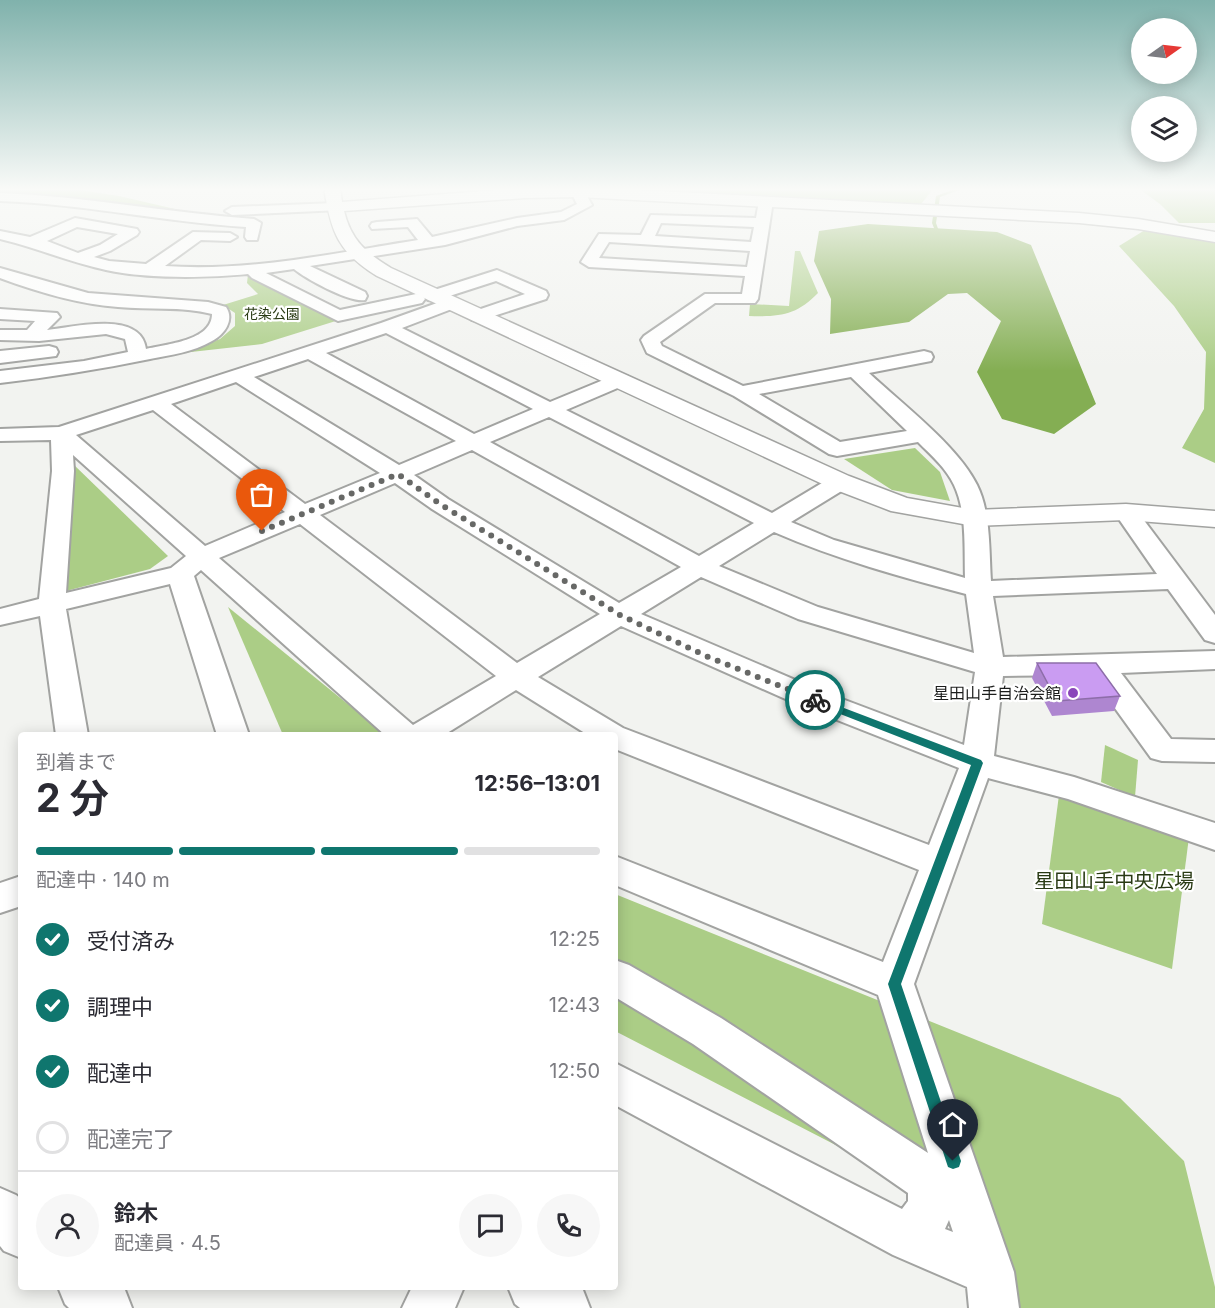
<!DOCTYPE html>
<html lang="ja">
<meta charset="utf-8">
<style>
body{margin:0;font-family:Inter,"Noto Sans JP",sans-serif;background:#f7f7f7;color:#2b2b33;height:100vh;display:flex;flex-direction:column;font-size:22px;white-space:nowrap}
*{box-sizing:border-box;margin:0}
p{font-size:20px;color:#7c7c81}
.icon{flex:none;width:33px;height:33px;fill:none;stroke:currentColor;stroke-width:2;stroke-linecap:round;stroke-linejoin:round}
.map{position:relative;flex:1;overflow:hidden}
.panel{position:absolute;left:18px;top:732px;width:600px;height:558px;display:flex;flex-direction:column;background:#fff;border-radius:6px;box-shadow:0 3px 15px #0003}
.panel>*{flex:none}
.needle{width:39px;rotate:76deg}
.fabs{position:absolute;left:1131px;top:18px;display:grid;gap:12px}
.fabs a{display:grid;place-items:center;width:66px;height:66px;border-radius:50%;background:#fff;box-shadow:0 3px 15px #0003;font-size:30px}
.pin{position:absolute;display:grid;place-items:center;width:51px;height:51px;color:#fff;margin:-62px -26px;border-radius:50% 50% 50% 0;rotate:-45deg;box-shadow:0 0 6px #0007}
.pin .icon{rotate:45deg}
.courier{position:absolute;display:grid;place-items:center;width:60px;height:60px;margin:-30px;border:4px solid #0f766e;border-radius:50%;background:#fff;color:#222;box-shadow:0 2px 8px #0007}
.headline em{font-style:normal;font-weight:700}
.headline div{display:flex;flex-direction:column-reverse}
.headline{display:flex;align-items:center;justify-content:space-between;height:102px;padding:0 18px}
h1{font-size:39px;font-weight:700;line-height:45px}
.bar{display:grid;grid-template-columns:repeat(4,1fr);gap:9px 6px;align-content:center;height:72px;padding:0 18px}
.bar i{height:8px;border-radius:4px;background:#e1e1e2}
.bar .current{background:#0f766e}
.bar p{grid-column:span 4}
.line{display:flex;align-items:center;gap:15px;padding:0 18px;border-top:2px solid #e1e1e2}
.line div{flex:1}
.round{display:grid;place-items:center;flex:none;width:63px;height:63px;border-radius:32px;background:#f7f7f7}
ol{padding:0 18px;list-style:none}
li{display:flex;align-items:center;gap:18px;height:66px}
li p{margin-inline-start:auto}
li .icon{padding:6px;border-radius:50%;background:#0f766e;color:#fff;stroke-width:4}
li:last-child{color:#7c7c81}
li i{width:33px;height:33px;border:3px solid #e1e1e2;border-radius:50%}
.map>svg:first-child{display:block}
.green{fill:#abcd86}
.water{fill:#84ae53}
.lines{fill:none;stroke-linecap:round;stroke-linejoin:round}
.stream{fill:#84ae53;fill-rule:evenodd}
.street-casing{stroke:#a2a3a1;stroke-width:4}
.secondary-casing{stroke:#a2a3a1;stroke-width:3}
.street{fill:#fff;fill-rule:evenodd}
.secondary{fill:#fff;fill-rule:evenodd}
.wall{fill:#ae86d0}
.building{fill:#ca9cf2;stroke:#8d6da9;stroke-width:1.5}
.route{fill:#0f766e}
.done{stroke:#676866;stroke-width:6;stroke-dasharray:0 10.8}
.poi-dot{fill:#8a46ba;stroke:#fff;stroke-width:2}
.labels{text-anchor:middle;stroke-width:4.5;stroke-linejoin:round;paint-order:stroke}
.far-park-label{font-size:14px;fill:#293a14;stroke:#fff}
.poi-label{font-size:16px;fill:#1c1d1c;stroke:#fff;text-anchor:end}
.near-park-label{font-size:20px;fill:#293a14;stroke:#fff}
</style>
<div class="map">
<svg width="1215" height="1308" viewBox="0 0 1215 1308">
<rect width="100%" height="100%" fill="#f2f3f0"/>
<g class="green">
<path d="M0 188H67L119 196 175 209 167 213 0 196Z"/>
<path d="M627 188H934L921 204Z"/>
<path d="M1138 188H1215V223H1179L1160 204Z"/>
<path d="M1158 222 1215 234V463L1182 448 1204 409 1206 352 1174 306 1119 246Z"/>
<path d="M795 251H800L818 293C797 315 780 317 749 316L750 304 789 306Z"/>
<path d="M248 274 339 320 262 344 182 353 220 339 235 326V313L223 305 258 294 247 283Z"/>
<path d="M915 448 940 472 950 501 892 490 844 459Z"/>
<path d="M73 464 168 556 150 569 66 591Z"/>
<path d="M228 607 386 735H283Z"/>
<path d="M1105 745 1138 760 1135 797 1101 782Z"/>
<path d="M1059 795 1189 837 1172 969 1042 924Z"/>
<path d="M615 894 1120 1098 1184 1161 1215 1287V1308H989L1002 1231 615 1031Z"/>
</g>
<path class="water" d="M868 224 997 232 1031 245 1096 404 1054 434 1002 419 977 372 1001 321 967 293 948 294 909 322 830 334 831 299 814 261 819 231Z"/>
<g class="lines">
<path class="stream" d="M958 188H965L940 197 936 223 941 237 938 238 932 223 936 196Z"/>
<defs>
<g id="street">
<path d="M576 188 583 189 592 205 564 220 517 226 445 245 310 266 365 292 367 296 365 300C350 303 306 279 294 269L266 273 340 310 416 294 422 295 425 299 422 303 338 321 252 278 248 274C205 278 147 279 106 270 70 262 37 248 0 239V231L30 237 75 218 137 229 139 232 137 235 110 251 94 257 109 261 146 264 193 232 230 233 237 237 230 241 201 240 165 266C250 272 335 253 418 240L408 227 372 229 370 226 372 223 377 222 417 219 432 237 517 218 561 212 577 204 571 192ZM77 227 118 234 100 245 78 253 47 241Z"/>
<path d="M0 193C85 196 169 213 254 219L261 223 257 240H247L245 237 246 227C164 222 83 204 0 201Z"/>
<path d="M766 197 773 201 758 299 755 303H715L660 342 662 346 743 386 924 351 931 353 933 357 931 361 869 373C902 404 958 446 977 485 991 513 989 551 991 581L1157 574 1114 512 1118 507 1126 505 1134 507 1215 615V643L1205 640 1168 589 993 596 1003 657 1215 651V669L1121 673 1171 739 1215 740V762L1162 761 1151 758 1091 675 1003 676 994 756 1074 777 1215 823V850L1068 799 988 778 914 984 1014 1272 1019 1308H969L967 1287 893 1255 615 1105V1063L902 1209 908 1201V1193L693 1044 615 997V960L629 965 721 1018 928 1153 878 995 615 885V856L883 962 919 870 615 749V735H588L516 690 444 735H385L201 570 194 576 249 735H217L170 584 66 609 88 735H56L40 616 0 625V609L39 599 52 471 51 440 0 441V429L59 427 381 323 451 298 457 299 460 303 457 307 402 328 550 402 613 376H627L630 380 627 384 566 410 772 513 832 477 840 475 848 477 851 482 848 487 791 522 834 540 965 578C964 549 967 512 954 485 946 468 931 455 918 442L837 456 829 454 734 396 647 353 641 340 644 336 705 294H742L745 276 589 267 581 262 599 234 641 235 651 215 756 218 759 201ZM661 223 754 227 751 242 655 236ZM609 242 750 251 747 267 599 258ZM386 333 533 409 474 434 326 353ZM308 359 456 441 399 465 254 377ZM851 377 907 431 840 442 759 394ZM236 382 380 473 305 504 171 404ZM153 410 285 512 205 546 76 435ZM549 417 754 523 699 556 490 442ZM472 450 681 567 619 603 448 499 414 475ZM73 455 186 556 171 568 66 593 74 471ZM395 483 432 509 600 614 517 663 320 515ZM300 524 496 676 413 725 219 558ZM774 532C836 559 901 577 966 594L974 653 818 607 719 566ZM701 577 798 619 975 672 964 745 821 691 641 614ZM621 626 799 705 959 768 929 845 623 728 538 677ZM949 1220 953 1232 945 1229Z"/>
<path d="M335 203 340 204 342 207 340 210 232 215 225 211 232 207Z"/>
<path d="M0 268 88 293 208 302 226 307C235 320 224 335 212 341 193 352 171 355 150 359 101 369 51 377 0 383V371L84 361 128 352 125 339 106 334 39 341 0 340V330H27L35 321 0 319V309L57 313 60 317 47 330C74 327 141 310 146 349 166 344 212 341 212 314 181 306 149 310 118 307 78 304 38 292 0 278Z"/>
<path d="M497 270 546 291 548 295 546 299 478 321 472 320 469 316 472 312 525 294 496 281 434 301 428 300 426 296 428 292Z"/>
<path d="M49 346 56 348 58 352 56 356 0 363V351Z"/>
<path d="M21 876V906L0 913V883Z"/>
<path d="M0 1188 16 1195 21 1199V1258L4 1251 0 1246Z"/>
<path d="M58 1287H120L125 1290 132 1308H69L65 1304Z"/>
<path d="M412 1287H464L455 1308H402Z"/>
<path d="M508 1287H577L583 1290 590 1308H520L515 1304Z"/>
</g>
<path id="secondary" d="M324 188H340L342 202 524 188H599L1079 213 1138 219 1215 232V242L1138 229 1079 223 578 197 525 198 344 211C351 240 366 253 391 268L849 476 907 498 974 510 1126 504 1215 511V527L1126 520 974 526 891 511 831 488 377 276C338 252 331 232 324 188Z"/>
</defs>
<use href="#street" class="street-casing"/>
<use href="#secondary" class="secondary-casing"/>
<use href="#street" class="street"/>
<use href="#secondary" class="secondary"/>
</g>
<path class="wall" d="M1037 663 1120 696 1114 711 1052 716 1032 678Z"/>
<path class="building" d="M1037 663H1096L1120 696 1057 701Z"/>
<linearGradient id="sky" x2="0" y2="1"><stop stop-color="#80b2ac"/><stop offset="0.51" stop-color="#f9faf8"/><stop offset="1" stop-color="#f9faf8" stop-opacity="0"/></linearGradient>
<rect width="1215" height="371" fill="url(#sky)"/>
<path class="route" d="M815 697 981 760 983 763 901 984 961 1161 959 1167 953 1169 948 1167 946 1161 888 984 971 765 812 703V698Z"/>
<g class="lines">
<path class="done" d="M262 531 398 474 440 504 620 615 706 656 815 700"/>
</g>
<circle class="poi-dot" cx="1073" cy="693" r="6"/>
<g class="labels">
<g class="far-park-label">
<text x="272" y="319">花染公園</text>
</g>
<g class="poi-label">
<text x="1061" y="699">星田山手自治会館</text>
</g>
<g class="near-park-label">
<text x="1114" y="888">星田山手中央広場</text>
</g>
</g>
</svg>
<div class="fabs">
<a><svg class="needle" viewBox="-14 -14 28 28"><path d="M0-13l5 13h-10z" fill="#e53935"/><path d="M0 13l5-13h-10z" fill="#7c7c81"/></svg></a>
<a><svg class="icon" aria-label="layers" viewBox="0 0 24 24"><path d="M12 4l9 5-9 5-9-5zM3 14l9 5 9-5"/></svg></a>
</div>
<div class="pin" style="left:262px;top:531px;background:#ea580c"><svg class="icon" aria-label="bag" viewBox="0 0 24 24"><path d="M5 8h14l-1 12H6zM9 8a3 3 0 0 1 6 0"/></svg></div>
<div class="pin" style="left:953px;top:1161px;background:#1f2937"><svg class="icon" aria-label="home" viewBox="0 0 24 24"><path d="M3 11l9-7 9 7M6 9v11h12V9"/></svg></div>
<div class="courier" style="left:815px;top:700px"><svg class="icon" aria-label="bike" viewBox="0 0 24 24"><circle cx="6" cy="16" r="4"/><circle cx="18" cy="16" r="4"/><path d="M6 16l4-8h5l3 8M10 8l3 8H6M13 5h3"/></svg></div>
<section class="panel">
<div class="headline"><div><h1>2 分</h1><p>到着まで</p></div><em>12:56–13:01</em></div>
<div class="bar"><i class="current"></i><i class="current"></i><i class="current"></i><i></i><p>配達中 · 140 m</p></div>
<ol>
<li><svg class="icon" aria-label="check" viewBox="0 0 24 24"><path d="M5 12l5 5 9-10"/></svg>受付済み<p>12:25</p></li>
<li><svg class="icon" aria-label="check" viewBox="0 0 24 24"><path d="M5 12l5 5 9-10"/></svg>調理中<p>12:43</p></li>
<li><svg class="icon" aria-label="check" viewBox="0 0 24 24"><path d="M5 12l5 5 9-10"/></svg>配達中<p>12:50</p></li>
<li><i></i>配達完了</li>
</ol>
<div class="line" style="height:108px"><a class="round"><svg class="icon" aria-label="person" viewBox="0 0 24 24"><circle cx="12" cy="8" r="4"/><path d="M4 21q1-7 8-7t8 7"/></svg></a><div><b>鈴木</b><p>配達員 · 4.5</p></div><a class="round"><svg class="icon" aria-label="chat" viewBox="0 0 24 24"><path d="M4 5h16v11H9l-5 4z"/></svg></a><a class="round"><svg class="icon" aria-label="phone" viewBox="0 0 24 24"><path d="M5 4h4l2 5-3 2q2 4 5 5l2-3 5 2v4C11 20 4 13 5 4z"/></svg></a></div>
</section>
</div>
